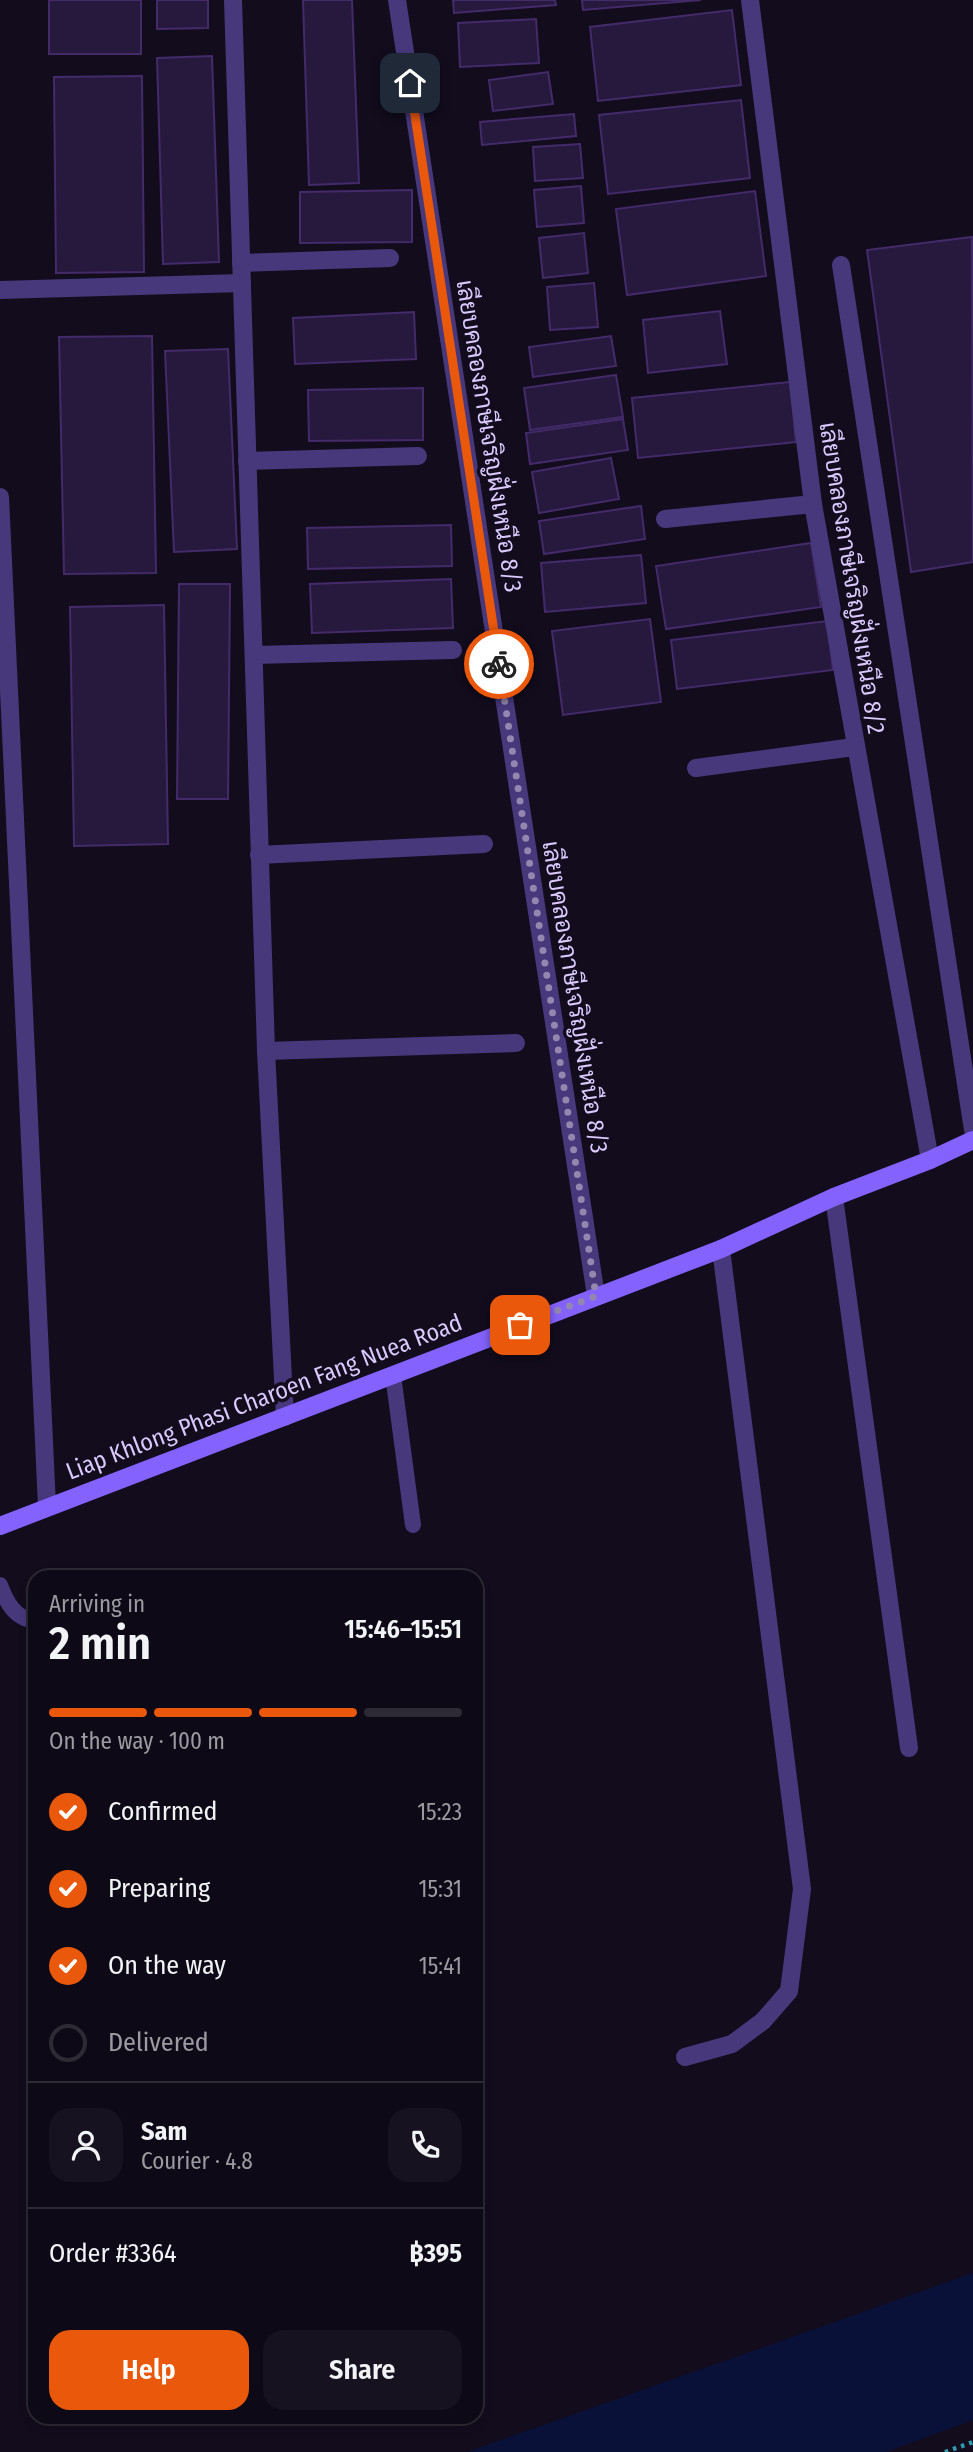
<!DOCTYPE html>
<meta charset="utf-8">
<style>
body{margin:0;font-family:"Fira Sans Condensed",Sarabun,sans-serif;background:#17121f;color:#f1f3f6;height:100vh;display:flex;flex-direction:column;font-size:26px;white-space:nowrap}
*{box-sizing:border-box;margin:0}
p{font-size:23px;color:#9b9aa1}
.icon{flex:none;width:38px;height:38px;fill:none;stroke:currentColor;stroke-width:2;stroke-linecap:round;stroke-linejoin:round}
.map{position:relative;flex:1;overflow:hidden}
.panel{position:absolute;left:28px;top:1570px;width:455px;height:854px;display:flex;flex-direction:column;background:#0e0916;border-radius:21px;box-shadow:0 4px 10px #0003,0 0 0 2px #2e2a35}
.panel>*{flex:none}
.pin{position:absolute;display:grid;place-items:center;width:60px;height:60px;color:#fff;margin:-30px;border-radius:14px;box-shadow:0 4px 10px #0006}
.courier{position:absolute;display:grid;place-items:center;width:70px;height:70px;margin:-35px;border:5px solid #ea580c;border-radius:50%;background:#fff;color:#222;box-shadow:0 2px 9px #0007}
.headline em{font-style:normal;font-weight:600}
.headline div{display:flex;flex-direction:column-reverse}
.headline{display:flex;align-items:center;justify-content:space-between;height:119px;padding:0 21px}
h1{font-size:46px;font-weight:600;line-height:52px}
.bar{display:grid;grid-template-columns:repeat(4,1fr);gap:10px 7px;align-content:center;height:84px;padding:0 21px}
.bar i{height:9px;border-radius:5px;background:#2e2a35}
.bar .current{background:#ea580c}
.bar p{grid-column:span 4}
.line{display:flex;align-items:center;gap:18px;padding:0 21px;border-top:2px solid #2e2a35}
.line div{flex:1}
.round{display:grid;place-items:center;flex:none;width:74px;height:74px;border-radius:21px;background:#17121f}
ol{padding:0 21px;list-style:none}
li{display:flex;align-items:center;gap:21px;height:77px}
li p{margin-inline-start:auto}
li .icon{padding:7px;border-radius:50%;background:#ea580c;color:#fff;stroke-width:4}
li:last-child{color:#9b9aa1}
li i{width:38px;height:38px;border:4px solid #2e2a35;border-radius:50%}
.button{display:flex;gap:14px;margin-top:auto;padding:14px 21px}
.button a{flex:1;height:80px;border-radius:21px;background:#ea580c;color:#fff;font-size:28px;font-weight:600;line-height:80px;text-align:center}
.button a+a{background:#17121f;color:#f1f3f6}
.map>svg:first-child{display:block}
.water{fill:#091139}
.building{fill:#27183e;stroke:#432b6a;stroke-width:2}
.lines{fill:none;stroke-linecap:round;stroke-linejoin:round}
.path{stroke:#2f9cad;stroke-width:4.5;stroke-dasharray:3.5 5;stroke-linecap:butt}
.service{stroke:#47387c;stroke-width:16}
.minor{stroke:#47387c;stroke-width:18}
.secondary{stroke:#8362fd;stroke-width:18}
.done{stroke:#9387af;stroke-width:7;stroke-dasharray:0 12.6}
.route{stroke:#ea580c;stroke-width:9}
.labels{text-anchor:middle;stroke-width:7;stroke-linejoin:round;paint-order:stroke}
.street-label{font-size:24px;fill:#d9c9fe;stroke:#120c1d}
</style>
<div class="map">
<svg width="973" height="2452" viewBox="0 0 973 2452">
<rect width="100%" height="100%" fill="#120c1d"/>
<path class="water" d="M973 2273V2420L886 2452H467Z"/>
<g class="building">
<rect x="49" y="0" width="92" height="54"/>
<path d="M157 0H208V28L157 29Z"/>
<path d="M303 0H352L359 183 309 185Z"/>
<path d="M453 0H555L556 5 454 13Z"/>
<path d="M582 0H701L583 10Z"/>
<path d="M732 10 741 85 598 101 590 27Z"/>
<path d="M536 19 539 63 460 67 458 23Z"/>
<path d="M212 56 219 262 163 264 157 58Z"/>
<path d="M548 72 553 104 493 111 489 80Z"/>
<path d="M142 76 144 272 56 273 54 77Z"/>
<path d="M741 100 750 178 608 194 599 115Z"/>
<path d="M574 114 576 136 482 145 480 122Z"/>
<path d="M580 144 583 178 535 181 533 147Z"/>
<path d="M581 186 584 223 537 227 534 190Z"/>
<path d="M412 190V242L300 243V192Z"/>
<path d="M755 191 766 276 627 295 616 209Z"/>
<path d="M584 233 588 273 543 278 539 238Z"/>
<path d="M972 237 973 562 911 572 867 250Z"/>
<path d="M594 283 598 327 550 330 547 287Z"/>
<path d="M720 311 727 364 648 373 643 320Z"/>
<path d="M414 312 416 359 295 364 293 318Z"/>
<path d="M152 336 156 573 64 574 59 337Z"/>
<path d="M611 336 616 366 533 377 529 347Z"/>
<path d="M228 349 237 549 174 552 165 351Z"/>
<path d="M616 375 623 417 530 430 524 388Z"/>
<path d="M790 382 796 442 638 458 632 398Z"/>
<path d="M423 388V440L309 441 308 390Z"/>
<path d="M623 419 628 450 530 464 526 433Z"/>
<path d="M611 458 619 499 539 513 532 472Z"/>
<path d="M641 506 645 539 544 554 539 521Z"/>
<path d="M451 525 452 566 308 569 307 528Z"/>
<path d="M811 543 821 607 666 629 656 566Z"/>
<path d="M641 555 646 603 545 612 541 563Z"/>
<path d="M451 579 453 628 312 633 310 584Z"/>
<path d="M179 584H230L228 799H177Z"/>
<path d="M164 605 168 844 74 846 70 607Z"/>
<path d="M650 619 661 702 563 715 552 631Z"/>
<path d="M827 621 833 670 677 689 671 640Z"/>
</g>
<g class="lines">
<path class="path" d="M945 2452 973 2442"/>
<g class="service">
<path d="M393 1375 413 1525"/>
<path d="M0 1585C6 1601 15 1620 35 1620"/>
</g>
<g class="minor">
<path d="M233 0 266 1051 285 1417"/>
<path d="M397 0 596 1296"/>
<path d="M750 0 813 504 930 1160"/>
<path d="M241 263 390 258"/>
<path d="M841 265 973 1130"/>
<path d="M0 290 242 283"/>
<path d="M247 461 418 456"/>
<path d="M0 497 47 1506"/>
<path d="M665 519 813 504"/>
<path d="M254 655 453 650"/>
<path d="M696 768 854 747"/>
<path d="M259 855 484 844"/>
<path d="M266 1051 516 1043"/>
<path d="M834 1197 909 1748"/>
<path d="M685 2057 732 2044 763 2021 789 1991 802 1889 721 1249"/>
</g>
<path class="secondary" d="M0 1526 721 1249 834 1197 930 1160 973 1140"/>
</g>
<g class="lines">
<path class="done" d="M499 664 596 1296 520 1325"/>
<path class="route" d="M410 83 499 664"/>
</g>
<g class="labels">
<g class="street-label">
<text transform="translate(489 436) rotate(81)" y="8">เลียบคลองภาษีเจริญฝั่งเหนือ 8/3</text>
<text transform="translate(852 578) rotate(81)" y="8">เลียบคลองภาษีเจริญฝั่งเหนือ 8/2</text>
<text transform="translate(575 997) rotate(81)" y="8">เลียบคลองภาษีเจริญฝั่งเหนือ 8/3</text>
<text transform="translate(264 1397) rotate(-21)" y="8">Liap Khlong Phasi Charoen Fang Nuea Road</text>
</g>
</g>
</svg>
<div class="pin" style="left:520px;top:1325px;background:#ea580c"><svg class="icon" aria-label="bag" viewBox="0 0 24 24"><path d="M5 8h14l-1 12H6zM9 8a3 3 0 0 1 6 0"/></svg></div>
<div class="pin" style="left:410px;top:83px;background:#1f2937"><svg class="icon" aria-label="home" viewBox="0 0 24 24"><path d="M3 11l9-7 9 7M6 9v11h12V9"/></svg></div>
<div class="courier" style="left:499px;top:664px"><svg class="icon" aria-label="bike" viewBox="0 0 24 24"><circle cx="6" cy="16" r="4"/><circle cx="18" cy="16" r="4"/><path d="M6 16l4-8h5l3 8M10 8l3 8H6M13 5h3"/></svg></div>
<section class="panel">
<div class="headline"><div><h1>2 min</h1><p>Arriving in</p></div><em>15:46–15:51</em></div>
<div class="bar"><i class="current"></i><i class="current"></i><i class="current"></i><i></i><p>On the way · 100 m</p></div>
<ol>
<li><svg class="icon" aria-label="check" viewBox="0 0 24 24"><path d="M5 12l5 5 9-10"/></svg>Confirmed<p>15:23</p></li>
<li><svg class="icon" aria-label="check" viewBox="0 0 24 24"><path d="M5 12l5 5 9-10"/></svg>Preparing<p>15:31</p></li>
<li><svg class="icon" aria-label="check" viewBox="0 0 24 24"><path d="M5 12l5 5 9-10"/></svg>On the way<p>15:41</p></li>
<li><i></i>Delivered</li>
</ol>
<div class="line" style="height:126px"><a class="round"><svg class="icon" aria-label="person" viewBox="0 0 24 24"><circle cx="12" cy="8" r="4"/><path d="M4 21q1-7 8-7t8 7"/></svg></a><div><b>Sam</b><p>Courier · 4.8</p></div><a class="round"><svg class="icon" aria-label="phone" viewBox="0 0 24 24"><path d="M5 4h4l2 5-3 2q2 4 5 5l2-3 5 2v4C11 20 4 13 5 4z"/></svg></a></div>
<div class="line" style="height:91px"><div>Order #3364</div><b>฿395</b></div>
<div class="button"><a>Help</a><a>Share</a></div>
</section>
</div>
